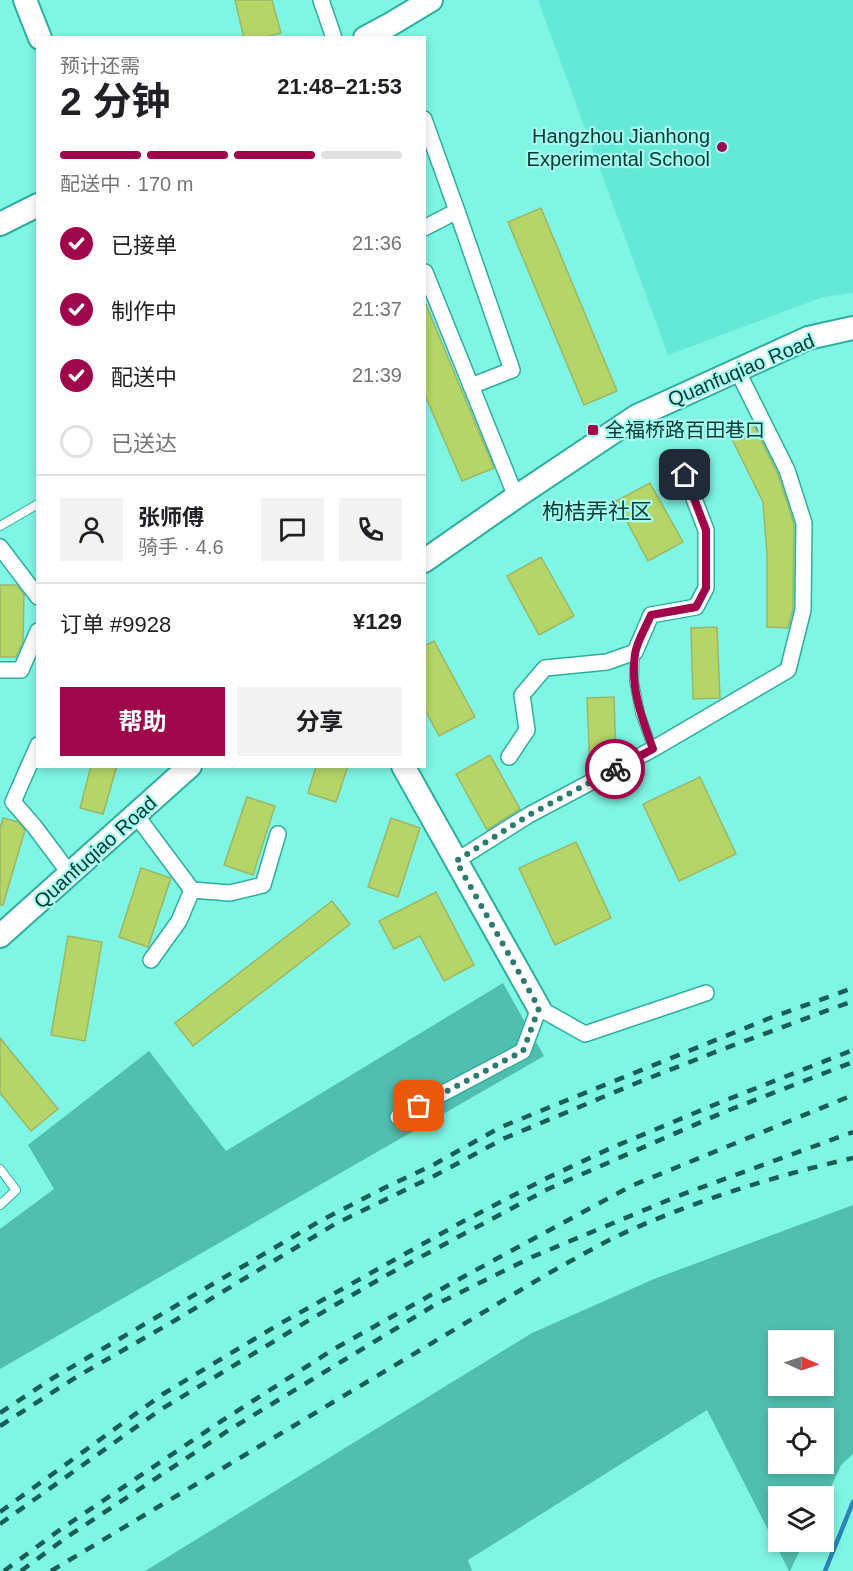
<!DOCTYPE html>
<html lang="zh">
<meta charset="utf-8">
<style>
body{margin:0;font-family:Arial,"Noto Sans SC",sans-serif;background:#f2f2f2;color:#202124;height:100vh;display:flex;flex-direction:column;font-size:22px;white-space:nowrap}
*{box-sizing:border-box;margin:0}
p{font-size:20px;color:#757577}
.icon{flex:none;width:33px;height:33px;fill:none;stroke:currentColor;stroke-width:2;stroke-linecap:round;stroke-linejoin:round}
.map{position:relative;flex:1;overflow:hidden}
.drawer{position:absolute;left:36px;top:36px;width:390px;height:732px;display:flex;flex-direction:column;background:#fff;border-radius:0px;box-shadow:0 3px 9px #0003}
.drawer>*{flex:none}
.needle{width:39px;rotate:93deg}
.buttons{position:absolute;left:768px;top:1330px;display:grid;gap:12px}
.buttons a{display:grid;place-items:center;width:66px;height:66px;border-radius:0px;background:#fff;box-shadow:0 3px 9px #0003;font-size:30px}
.pin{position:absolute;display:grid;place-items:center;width:51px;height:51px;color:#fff;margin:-26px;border-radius:12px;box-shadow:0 3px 9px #0006}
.courier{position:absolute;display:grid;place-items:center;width:60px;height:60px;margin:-30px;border:4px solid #9f064c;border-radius:50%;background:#fff;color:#222;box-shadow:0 2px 8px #0007}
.overview em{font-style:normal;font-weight:700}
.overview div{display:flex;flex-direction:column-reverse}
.overview{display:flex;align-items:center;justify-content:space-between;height:102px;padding:0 24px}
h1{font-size:39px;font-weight:700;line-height:45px}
.bar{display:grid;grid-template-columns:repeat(4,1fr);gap:9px 6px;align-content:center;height:72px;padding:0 24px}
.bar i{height:8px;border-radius:4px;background:#e0e0e0}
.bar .on{background:#9f064c}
.bar p{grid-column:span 4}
.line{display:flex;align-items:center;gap:15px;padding:0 24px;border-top:2px solid #e0e0e0}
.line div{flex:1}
.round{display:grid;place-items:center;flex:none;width:63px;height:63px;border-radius:0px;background:#f2f2f2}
ol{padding:0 24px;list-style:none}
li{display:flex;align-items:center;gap:18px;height:66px}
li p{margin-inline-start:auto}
li .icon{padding:6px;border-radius:50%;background:#9f064c;color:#fff;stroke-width:4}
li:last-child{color:#757577}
li i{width:33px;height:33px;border:3px solid #e0e0e0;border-radius:50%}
.button{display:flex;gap:12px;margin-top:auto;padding:12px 24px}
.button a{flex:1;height:69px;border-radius:0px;background:#9f064c;color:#fff;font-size:24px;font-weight:700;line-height:69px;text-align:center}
.button a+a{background:#f2f2f2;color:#202124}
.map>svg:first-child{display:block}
.built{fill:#64e9d7}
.green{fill:#51bfb0;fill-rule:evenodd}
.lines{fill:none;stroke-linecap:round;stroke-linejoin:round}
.stream{stroke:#2b85b6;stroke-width:4.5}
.building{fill:#b4d567;stroke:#9db666;stroke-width:1.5}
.lane-casing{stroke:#2eae9f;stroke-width:10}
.street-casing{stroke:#2eae9f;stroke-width:18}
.secondary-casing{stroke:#2eae9f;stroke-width:26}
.lane{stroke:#fff;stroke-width:8}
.street{stroke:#fff;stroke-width:15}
.secondary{stroke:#fff;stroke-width:22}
.rail{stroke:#195e56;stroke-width:4.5;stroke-dasharray:10 10;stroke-linecap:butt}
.done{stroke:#2c7b71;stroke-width:6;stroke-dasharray:0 10.8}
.route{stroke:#9f064c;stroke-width:8}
.poi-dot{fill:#9f064c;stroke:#a5fdef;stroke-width:2}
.labels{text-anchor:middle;stroke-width:4.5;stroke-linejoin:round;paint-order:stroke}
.poi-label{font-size:20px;fill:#003933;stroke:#a5fdef;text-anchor:end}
.street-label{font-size:20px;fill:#003933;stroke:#a5fdef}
.quarter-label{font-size:22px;fill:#003933;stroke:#a5fdef}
</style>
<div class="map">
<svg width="853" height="1571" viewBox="0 0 853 1571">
<rect width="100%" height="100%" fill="#7ff5e4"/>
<path class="built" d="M538 0H853V293L823 297 668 355Z"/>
<g class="green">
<path d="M503 983 544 1056 0 1369V1229L54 1189 28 1145 149 1051 226 1151Z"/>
<path d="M853 1205V1454L841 1465 824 1502V1497H778V1542H804L790 1571H789L707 1410 468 1560 472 1571H145L532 1333 654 1279ZM778 1341H824V1386H778ZM778 1419H824V1464H778Z"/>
</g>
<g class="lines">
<path class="stream" d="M825 1571 853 1502"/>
</g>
<g class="building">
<path d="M235 0H272L281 33 263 38H244Z"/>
<path d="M541 208 617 391 584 405 508 222Z"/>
<path d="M424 300 494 468 462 481 424 393Z"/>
<path d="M752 422 778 474 794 524 793 609 788 628 767 627V554L763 502 729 433Z"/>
<path d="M650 483 683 542 648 561 616 501Z"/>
<path d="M541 557 574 616 539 635 507 576Z"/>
<path d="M0 585H17L24 595 23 641 16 657H0Z"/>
<path d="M717 627 720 698 693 699 691 628Z"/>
<path d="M434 641 475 717 439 736 424 708V646Z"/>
<path d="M614 697 616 758 595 769H590L587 698Z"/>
<path d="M490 755 520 809 487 830 456 774Z"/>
<path d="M91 766H117L103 814 80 808Z"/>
<path d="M316 766H348L336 802 308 793Z"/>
<path d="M700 777 736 854 679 881 643 804Z"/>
<path d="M247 797 275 806 253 875 224 865Z"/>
<path d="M3 818 18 822 25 830 3 905H0V829Z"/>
<path d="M391 818 420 828 398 897 368 887Z"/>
<path d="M576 842 611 918 555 945 519 868Z"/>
<path d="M141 868 171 878 148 947 119 937Z"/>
<path d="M436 892 474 965 444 981 420 936 394 949 379 921Z"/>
<path d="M332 901 350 924 193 1046 175 1023Z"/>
<path d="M68 936 102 942 85 1041 51 1035Z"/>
<path d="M0 1038 58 1109 31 1131 0 1093Z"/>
</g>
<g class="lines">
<defs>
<g id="lane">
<path d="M0 526 38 504"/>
<path d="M635 652 634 681 640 713 653 749"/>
<path d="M0 1169 16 1190 0 1205"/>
</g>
<g id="street">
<path d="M321 0 334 38"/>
<path d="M424 119 457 211 424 228"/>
<path d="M457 211 512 370 471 386"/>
<path d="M425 272 516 497"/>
<path d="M0 547 38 597"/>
<path d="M0 670H21L38 631"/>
<path d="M38 745 13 802 34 826 70 874"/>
<path d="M509 757 527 730 522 695 545 668 607 662 635 652 651 615 696 607 706 588V530L685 475"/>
<path d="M136 815 192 890"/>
<path d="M456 861 529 815 653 749 788 670 803 610 804 523 787 470 737 370"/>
<path d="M151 960 179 921 192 890 230 893 263 885 278 834"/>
<path d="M398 1117 523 1051 539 1008 585 1034 706 993"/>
</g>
<g id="secondary">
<path d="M25 0 40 38"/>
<path d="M365 38 391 24 431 0"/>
<path d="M0 224 38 205"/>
<path d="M424 561 516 497 637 416 808 338 853 328"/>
<path d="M403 766 539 1008"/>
<path d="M0 936 190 766"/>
</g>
</defs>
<use href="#lane" class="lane-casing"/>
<use href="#street" class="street-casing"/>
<use href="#secondary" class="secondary-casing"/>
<use href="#lane" class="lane"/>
<use href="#street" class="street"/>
<use href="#secondary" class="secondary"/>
<g class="rail">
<path d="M0 1413 53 1378 320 1221 384 1188 433 1165 501 1127 770 1018 853 988"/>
<path d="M0 1426 78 1376 174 1321 335 1224 434 1176 505 1138 639 1082 718 1051 853 1001"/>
<path d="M0 1512 163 1394 276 1326 462 1222 545 1179 611 1148 721 1102 853 1050"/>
<path d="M0 1524 160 1410 311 1319 385 1276 548 1189 724 1112 853 1062"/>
<path d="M4 1571 61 1529 220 1422 334 1349 463 1277 631 1186 853 1095"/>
<path d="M21 1571 67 1537 229 1430 433 1306 532 1257 678 1196 853 1132"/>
<path d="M51 1571 544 1276C567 1263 590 1250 613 1238 688 1203 773 1176 853 1158"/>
</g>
</g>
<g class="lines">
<path class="done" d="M419 1106 523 1051 539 1008 456 861 529 815 615 769"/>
<path class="route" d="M615 769 653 749C642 719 630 687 635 654 637 641 646 627 651 615L696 607 706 588V530L685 475"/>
</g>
<g class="poi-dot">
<circle cx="722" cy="147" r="6"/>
<rect x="587" y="424" width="12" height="12" rx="3"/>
</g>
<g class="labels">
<g class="poi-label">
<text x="710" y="143">Hangzhou Jianhong<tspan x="710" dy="23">Experimental School</tspan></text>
<text x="605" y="437" text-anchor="start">全福桥路百田巷口</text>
</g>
<g class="street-label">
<text transform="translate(741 370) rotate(-23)" y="7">Quanfuqiao Road</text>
<text transform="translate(95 852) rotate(-42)" y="7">Quanfuqiao Road</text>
</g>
<g class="quarter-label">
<text x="597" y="519">枸桔弄社区</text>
</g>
</g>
</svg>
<div class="buttons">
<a><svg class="needle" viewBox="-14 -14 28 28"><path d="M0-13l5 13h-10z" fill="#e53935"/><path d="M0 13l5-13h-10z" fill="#757577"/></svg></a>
<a><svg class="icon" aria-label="locate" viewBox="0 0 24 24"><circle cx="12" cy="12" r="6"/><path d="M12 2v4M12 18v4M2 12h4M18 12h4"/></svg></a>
<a><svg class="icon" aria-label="layers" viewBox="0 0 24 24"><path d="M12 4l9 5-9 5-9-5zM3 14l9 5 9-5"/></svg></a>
</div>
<div class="pin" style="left:419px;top:1106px;background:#ea580c"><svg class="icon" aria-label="bag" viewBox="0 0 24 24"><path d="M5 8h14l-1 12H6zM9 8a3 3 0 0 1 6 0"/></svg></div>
<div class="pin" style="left:685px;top:475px;background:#1f2937"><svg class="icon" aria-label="home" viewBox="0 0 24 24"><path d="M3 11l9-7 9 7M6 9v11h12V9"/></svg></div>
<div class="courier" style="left:615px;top:769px"><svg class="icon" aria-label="bike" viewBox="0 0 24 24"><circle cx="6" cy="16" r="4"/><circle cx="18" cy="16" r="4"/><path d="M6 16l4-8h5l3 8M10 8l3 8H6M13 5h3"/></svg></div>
<section class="drawer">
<div class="overview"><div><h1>2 分钟</h1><p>预计还需</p></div><em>21:48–21:53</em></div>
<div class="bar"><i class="on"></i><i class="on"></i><i class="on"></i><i></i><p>配送中 · 170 m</p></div>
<ol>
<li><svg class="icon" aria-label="check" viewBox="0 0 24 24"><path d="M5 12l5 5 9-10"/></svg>已接单<p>21:36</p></li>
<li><svg class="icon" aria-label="check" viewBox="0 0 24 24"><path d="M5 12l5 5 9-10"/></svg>制作中<p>21:37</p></li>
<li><svg class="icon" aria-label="check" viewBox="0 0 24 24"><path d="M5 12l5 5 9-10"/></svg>配送中<p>21:39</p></li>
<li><i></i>已送达</li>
</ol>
<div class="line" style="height:108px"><a class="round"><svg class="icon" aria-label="person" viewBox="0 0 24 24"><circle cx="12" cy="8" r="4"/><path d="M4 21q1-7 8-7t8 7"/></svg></a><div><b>张师傅</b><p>骑手 · 4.6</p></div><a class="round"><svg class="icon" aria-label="chat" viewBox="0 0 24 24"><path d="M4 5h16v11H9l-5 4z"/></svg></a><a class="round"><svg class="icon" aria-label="phone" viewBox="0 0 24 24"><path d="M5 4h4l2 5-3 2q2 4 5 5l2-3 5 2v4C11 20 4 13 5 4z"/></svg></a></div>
<div class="line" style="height:78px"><div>订单 #9928</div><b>¥129</b></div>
<div class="button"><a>帮助</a><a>分享</a></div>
</section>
</div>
